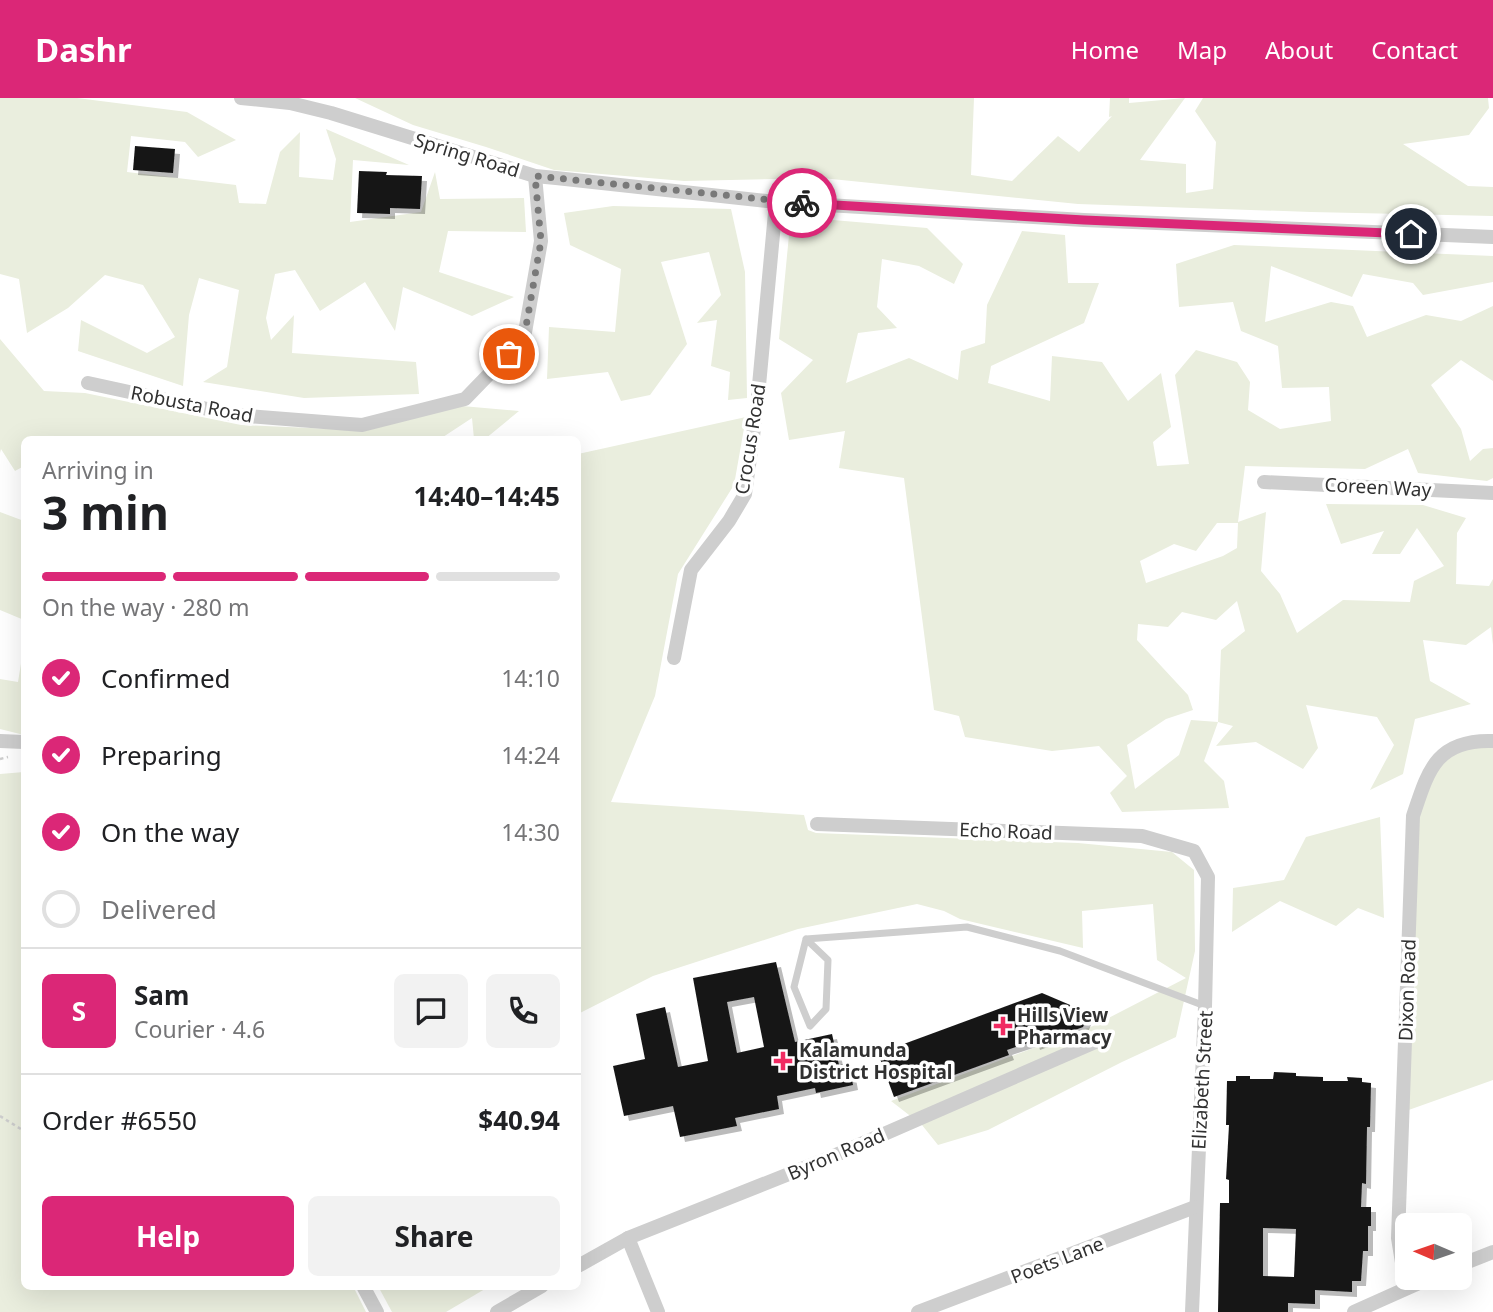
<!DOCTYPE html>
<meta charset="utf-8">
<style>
body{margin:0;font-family:"Noto Sans",sans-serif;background:#f2f2f2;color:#202124;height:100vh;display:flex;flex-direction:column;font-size:26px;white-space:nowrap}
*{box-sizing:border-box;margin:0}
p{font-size:23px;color:#757577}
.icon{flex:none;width:38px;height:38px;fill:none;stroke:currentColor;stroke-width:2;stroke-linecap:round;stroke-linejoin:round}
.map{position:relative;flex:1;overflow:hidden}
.details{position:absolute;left:21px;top:338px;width:560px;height:854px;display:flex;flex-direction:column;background:#fff;border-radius:10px;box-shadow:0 7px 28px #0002}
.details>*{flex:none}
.needle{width:46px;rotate:272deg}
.tools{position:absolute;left:1395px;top:1115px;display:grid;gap:14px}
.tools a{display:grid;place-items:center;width:77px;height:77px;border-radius:10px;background:#fff;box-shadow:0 7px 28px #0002;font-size:35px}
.pin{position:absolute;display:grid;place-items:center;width:60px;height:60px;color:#fff;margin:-30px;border:4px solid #fff;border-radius:50%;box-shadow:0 2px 7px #0007}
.courier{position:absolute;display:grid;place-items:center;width:70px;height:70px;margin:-35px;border:5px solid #db2777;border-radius:50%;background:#fff;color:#222;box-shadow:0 2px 9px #0007}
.head em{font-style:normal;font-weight:700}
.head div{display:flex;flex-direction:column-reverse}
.head{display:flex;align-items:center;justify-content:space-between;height:119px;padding:0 21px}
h1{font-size:46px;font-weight:700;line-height:52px}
.bar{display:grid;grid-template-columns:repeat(4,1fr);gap:10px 7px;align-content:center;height:84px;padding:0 21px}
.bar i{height:9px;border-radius:5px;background:#e0e0e0}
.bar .active{background:#db2777}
.bar p{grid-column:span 4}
.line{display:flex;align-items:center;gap:18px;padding:0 21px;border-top:2px solid #e0e0e0}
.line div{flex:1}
.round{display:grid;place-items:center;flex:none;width:74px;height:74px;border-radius:10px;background:#f2f2f2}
ol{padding:0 21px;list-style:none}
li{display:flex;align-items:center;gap:21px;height:77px}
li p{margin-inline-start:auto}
li .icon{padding:7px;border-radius:50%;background:#db2777;color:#fff;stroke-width:4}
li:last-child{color:#757577}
li i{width:38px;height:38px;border:4px solid #e0e0e0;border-radius:50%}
.cta{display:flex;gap:14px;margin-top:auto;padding:14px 21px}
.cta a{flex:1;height:80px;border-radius:10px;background:#db2777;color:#fff;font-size:28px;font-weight:700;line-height:80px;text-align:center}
.cta a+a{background:#f2f2f2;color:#202124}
header{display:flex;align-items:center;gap:42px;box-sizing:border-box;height:98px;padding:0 35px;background:#db2777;color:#fff}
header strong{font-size:33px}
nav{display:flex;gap:38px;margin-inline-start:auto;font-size:24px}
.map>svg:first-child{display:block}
.green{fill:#eaeede;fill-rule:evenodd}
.building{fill:#181818;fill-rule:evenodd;filter:url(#shadow)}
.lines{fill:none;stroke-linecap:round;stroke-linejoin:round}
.path{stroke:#cecece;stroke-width:2.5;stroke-dasharray:3.5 3.5;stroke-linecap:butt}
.lane{stroke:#cecece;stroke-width:7}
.street{stroke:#cecece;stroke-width:14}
.done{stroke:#797979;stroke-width:7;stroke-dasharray:0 12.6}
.route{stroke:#db2777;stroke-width:9}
.poi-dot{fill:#f02b62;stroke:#fff;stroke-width:2.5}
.labels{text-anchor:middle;stroke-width:7;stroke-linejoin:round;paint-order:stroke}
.street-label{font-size:19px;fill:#313131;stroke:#fff}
.poi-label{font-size:19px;font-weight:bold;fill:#313131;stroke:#fff;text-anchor:start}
</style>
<header>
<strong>Dashr</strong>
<nav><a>Home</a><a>Map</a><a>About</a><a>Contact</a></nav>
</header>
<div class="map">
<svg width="1493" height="1214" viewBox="0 0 1493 1214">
<defs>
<filter id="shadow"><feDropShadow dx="5" dy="5" stdDeviation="0" flood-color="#0004"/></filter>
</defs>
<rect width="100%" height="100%" fill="#fff"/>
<g class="green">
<path d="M0 0H77L187 14 236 42 198 59 185 44 131 38 127 74 236 87 239 105 266 106 280 54 300 34 299 79 333 82 336 61 326 31 409 67 353 62 350 124 421 114 435 74 440 101 524 100 526 134 448 133 439 174 514 199 472 218 403 189 395 233 365 184 320 213 295 172 275 176 266 220 271 242 294 217 292 255 416 264 419 296 304 300 203 284 227 269 239 192 199 180 189 217 183 288 78 253 81 222 147 255 175 239 143 187 105 177 68 210 27 235 19 181 0 176Z"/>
<path d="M355 0H974L971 77 1012 83 1058 38 1079 54 1112 18 1109 19 1110 0H1129V5L1185 0 1140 62 1186 66V95L1213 91 1216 44 1195 13 1203 0H1488L1489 10 1469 37 1403 46 1468 88 1493 89V118L1311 114 1078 106 822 80 684 83 554 72 486 49 413 27Z"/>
<path d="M613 108 731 111 745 174 747 300 728 302 730 274 711 268 717 222 697 225 721 197 709 154 661 164 687 246 650 297 621 303 608 274 547 281 549 229 615 234 621 171 570 147 564 115Z"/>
<path d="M821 121 927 130 963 166 954 186 919 168 882 161 877 209 897 230 858 235 846 285 909 260 958 282 961 253 985 245 987 207 1022 133 1065 137 1068 185H1099L1084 225 991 268 988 285 1050 303 1052 258 1102 264 1128 303 1161 275 1171 329 1153 344 1157 368 1189 366 1175 277 1196 252 1237 264 1250 284 1248 312 1280 331 1331 323 1329 289 1282 290 1278 248 1241 233 1233 204 1179 209 1176 166 1234 147 1493 158V184L1423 197 1413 185 1363 176 1352 199 1271 168 1265 224 1331 204 1353 208 1367 239 1426 217 1461 223 1493 208V283L1461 262 1431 287 1461 331 1470 363 1483 351 1493 350V380L1487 383 1418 375 1408 351 1365 371 1245 368 1238 424 1266 414 1261 473 1280 496 1297 535 1343 502 1410 504 1414 483 1444 468 1417 430 1400 456H1372L1384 433 1341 446 1326 406 1423 407 1466 420 1457 435 1456 486 1489 488 1493 481V547L1491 529 1466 547 1423 542 1430 583 1471 606 1415 621 1403 676 1370 692 1394 647 1377 619 1306 607 1318 650 1303 671 1256 644 1216 648 1233 628 1218 624 1204 663 1224 683 1229 710 1122 714 1110 695 1127 678 1099 648 1052 653 965 639 959 618 934 612 904 380 839 370 845 333 789 342 781 295 813 262 779 241 789 137ZM1217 425H1238L1237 450 1223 458 1146 485 1140 463 1174 446 1196 453ZM1237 503 1245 533 1221 552 1218 624 1191 622 1179 657 1135 691 1127 647 1166 621 1193 612 1188 597 1137 542 1138 526 1168 529 1182 514 1216 522Z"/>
<path d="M0 241 44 293 85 295 241 327 354 332 462 308 519 313 485 341H474L472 320 440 341H24V368L15 373 1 351 0 355Z"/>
<path d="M746 319 734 387 678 476 655 598 611 704 804 717 808 732 816 735 1078 745 1172 754 1194 772 1195 853 1176 939 1122 964 988 1032 938 1047 922 1027 891 1003 1093 928 1186 880 1157 862 1153 806 1082 813 1083 850 960 821 944 813 917 806 798 831 653 878 578 916V356Z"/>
<path d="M0 414 24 423V522L0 512Z"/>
<path d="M24 547V637L0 631V581L18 584Z"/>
<path d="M1493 643V982L1403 1014 1413 718 1451 648Z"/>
<path d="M24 674V1188H353L366 1214H0V676Z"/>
<path d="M1380 719 1384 820 1358 810 1336 828 1280 803 1232 834 1233 790 1284 782 1306 739Z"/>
<path d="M378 1188H490L446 1214H392Z"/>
</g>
<g class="building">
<path d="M135 48 175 51 173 75 133 72Z"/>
<path d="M359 73 387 74 386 77 422 78 420 111 390 110V116L357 115Z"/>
<path d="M776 864 795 944 832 936 839 967 849 965 853 987 816 995 815 990 777 998 779 1011 735 1020 737 1028 680 1039 673 1008 624 1018 613 968 645 961 636 916 665 909 678 969 708 963 693 880ZM754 899 764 949 737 955 727 904Z"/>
<path d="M1042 895 1089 915 1083 929 1035 947 1034 943 1007 952 1009 957 894 999 879 958 902 949 901 947Z"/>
<path d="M1274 974 1296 975V978L1323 979V983H1348L1347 979 1362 980V984L1371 985 1370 1029H1367L1366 1086 1362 1085 1361 1109H1371V1128H1368V1153H1363L1361 1183H1352V1194L1315 1192V1206L1288 1205V1214H1218L1220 1105H1229V1082L1226 1081 1229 1027H1226L1227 983H1236V978H1250V981H1273ZM1263 1130 1296 1131 1294 1179 1263 1178Z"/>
</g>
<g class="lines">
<g class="path">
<path d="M0 661 8 659"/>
<path d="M0 1018 24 1033"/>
</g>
<path class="lane" d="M806 841 828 862 826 911 810 928 794 889 806 841 967 829 1060 853 1205 908"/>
<g class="street">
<path d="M241 0 290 5 331 15 535 78 556 80 776 104 1084 122 1493 139"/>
<path d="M88 285 235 317 362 327 465 301 524 240 541 143 535 78"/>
<path d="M1264 384 1493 395"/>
<path d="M674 560 691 472 729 423 745 396 757 309 776 104"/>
<path d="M0 643 24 644"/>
<path d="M817 726 1142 738 1194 753 1208 779 1205 909 1192 1214"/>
<path d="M628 1140 658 1214"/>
<path d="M1460 1167 1493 1154"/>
<path d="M578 1168 628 1140 829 1060 1095 944"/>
<path d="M363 1188 377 1214"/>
<path d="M1406 1189 1398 1140 1413 718C1428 673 1436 641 1493 643"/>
<path d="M497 1214 542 1188"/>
<path d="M918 1214 1195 1109"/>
<path d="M1354 1214 1430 1180"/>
</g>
</g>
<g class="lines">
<path class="done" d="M509 256 524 240 541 143 535 78 802 105"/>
<path class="route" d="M802 105 1084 122 1411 136"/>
</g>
<g class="poi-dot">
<path d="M999.5 917.5h7v7h7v7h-7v7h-7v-7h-7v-7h7z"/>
<path d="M779.5 952.5h7v7h7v7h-7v7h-7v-7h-7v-7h7z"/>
</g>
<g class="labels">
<g class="street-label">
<text transform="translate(467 57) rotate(17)" y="7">Spring Road</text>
<text transform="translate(192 306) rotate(11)" y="7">Robusta Road</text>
<text transform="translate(750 341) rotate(-81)" y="7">Crocus Road</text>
<text transform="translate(1378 389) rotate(3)" y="7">Coreen Way</text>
<text transform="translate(1006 733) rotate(2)" y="7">Echo Road</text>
<text transform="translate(1407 892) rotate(-88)" y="7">Dixon Road</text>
<text transform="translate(1202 982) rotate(-87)" y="7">Elizabeth Street</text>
<text transform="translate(836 1056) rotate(-23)" y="7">Byron Road</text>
<text transform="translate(1057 1162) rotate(-21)" y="7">Poets Lane</text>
</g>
<g class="poi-label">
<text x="1017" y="924">Hills View<tspan x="1017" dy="22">Pharmacy</tspan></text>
<text x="799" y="959">Kalamunda<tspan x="799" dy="22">District Hospital</tspan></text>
</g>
</g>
</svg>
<div class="tools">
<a><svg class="needle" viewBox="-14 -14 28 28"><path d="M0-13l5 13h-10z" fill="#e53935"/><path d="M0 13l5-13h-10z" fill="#757577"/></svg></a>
</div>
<div class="pin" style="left:509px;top:256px;background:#ea580c"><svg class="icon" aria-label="bag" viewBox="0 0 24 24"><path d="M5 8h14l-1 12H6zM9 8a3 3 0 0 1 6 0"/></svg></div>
<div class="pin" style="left:1411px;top:136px;background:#1f2937"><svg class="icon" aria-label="home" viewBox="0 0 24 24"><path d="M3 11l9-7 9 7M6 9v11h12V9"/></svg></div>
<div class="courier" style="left:802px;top:105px"><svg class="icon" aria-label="bike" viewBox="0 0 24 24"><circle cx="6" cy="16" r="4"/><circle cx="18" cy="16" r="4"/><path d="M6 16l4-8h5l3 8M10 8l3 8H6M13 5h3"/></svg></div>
<section class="details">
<div class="head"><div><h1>3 min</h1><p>Arriving in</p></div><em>14:40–14:45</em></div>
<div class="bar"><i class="active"></i><i class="active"></i><i class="active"></i><i></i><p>On the way · 280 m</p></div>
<ol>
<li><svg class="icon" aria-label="check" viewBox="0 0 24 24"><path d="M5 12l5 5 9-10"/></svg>Confirmed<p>14:10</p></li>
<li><svg class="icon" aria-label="check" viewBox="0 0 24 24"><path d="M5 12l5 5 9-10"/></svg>Preparing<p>14:24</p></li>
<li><svg class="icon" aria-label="check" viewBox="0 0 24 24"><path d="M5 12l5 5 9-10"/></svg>On the way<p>14:30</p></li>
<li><i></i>Delivered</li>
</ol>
<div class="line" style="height:126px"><b class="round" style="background:#db2777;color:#fff">S</b><div><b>Sam</b><p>Courier · 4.6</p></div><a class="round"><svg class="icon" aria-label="chat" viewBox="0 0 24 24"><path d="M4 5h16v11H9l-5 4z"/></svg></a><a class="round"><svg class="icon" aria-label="phone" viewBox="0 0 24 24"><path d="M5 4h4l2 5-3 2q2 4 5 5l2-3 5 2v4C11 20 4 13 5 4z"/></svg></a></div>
<div class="line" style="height:91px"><div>Order #6550</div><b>$40.94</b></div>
<div class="cta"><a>Help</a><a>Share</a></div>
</section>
</div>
